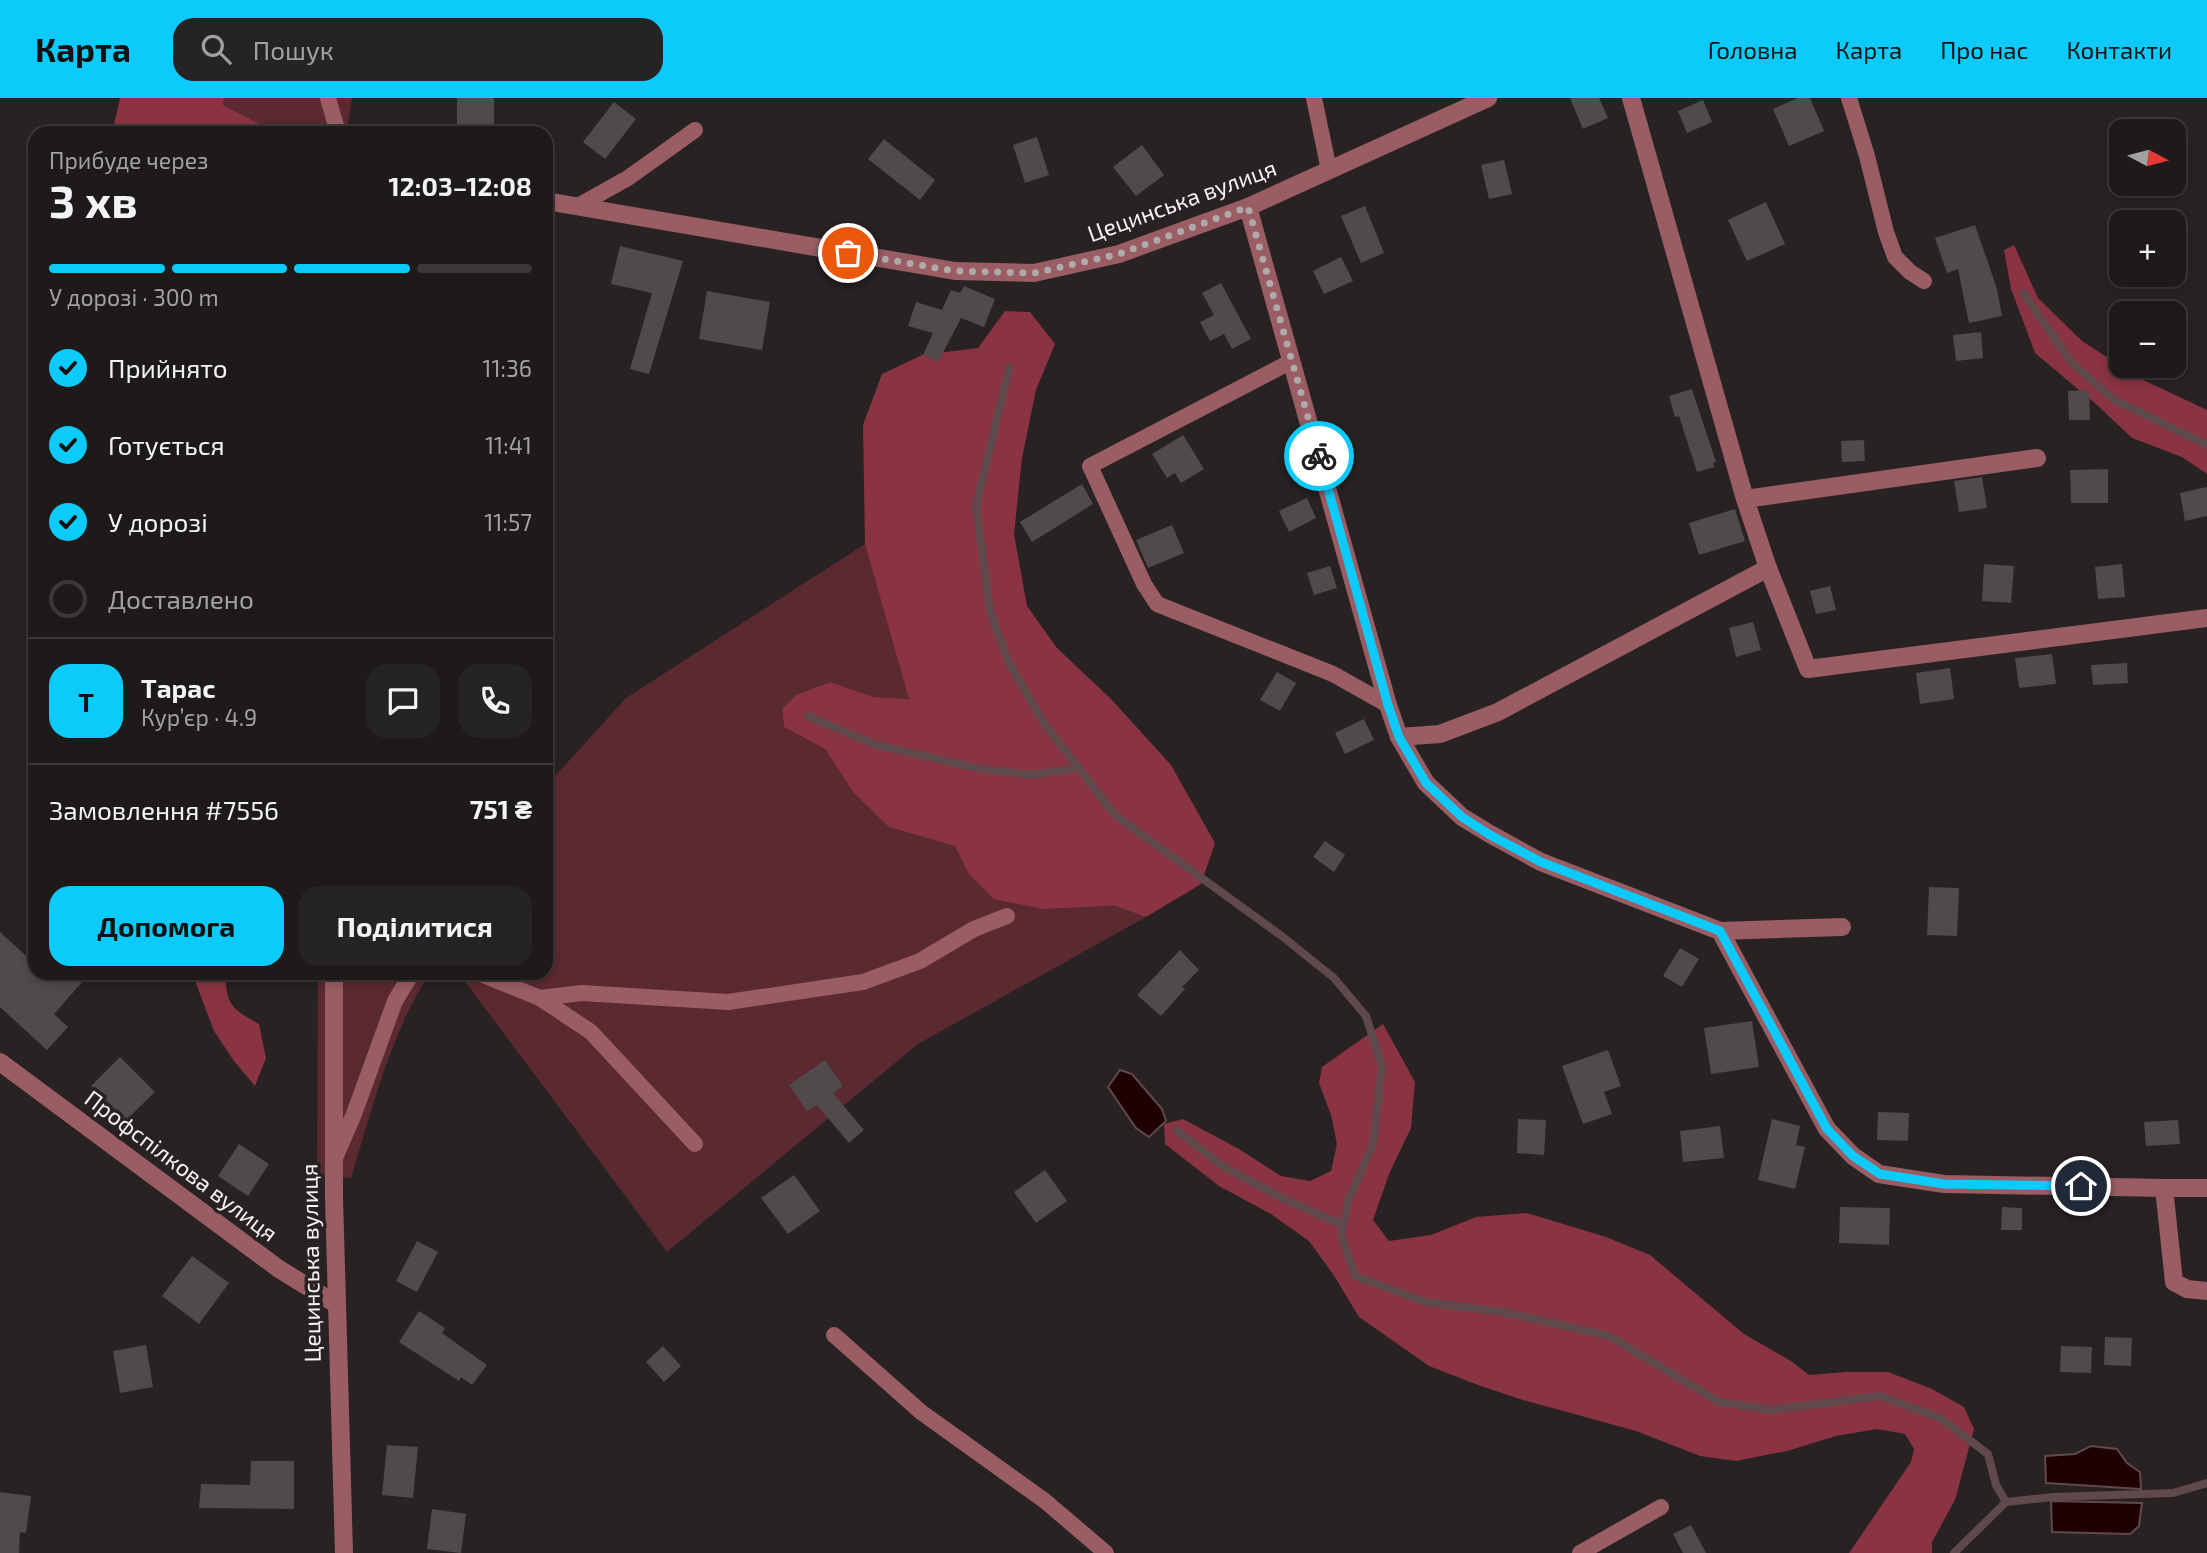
<!DOCTYPE html>
<html lang="uk">
<meta charset="utf-8">
<style>
body{margin:0;font-family:"Exo 2",sans-serif;background:#262323;color:#f1f3f6;height:100vh;display:flex;flex-direction:column;font-size:26px;white-space:nowrap}
*{box-sizing:border-box;margin:0}
p{font-size:23px;color:#a1a1a2}
.icon{flex:none;width:38px;height:38px;fill:none;stroke:currentColor;stroke-width:2;stroke-linecap:round;stroke-linejoin:round}
.map{position:relative;flex:1;overflow:hidden}
.details{position:absolute;left:28px;top:28px;width:525px;height:854px;display:flex;flex-direction:column;background:#1e1a1a;border-radius:21px;box-shadow:0 4px 10px #0003,0 0 0 2px #3c3839}
.details>*{flex:none}
.needle{width:46px;rotate:97deg}
.buttons{position:absolute;left:2109px;top:21px;display:grid;gap:14px}
.buttons a{display:grid;place-items:center;width:77px;height:77px;border-radius:14px;background:#1e1a1a;box-shadow:0 4px 10px #0003,0 0 0 2px #3c3839;font-size:35px}
.pin{position:absolute;display:grid;place-items:center;width:60px;height:60px;color:#fff;margin:-30px;border:4px solid #fff;border-radius:50%;box-shadow:0 2px 7px #0007}
.courier{position:absolute;display:grid;place-items:center;width:70px;height:70px;margin:-35px;border:5px solid #0ccafa;border-radius:50%;background:#fff;color:#222;box-shadow:0 2px 9px #0007}
.overview em{font-style:normal;font-weight:700}
.overview div{display:flex;flex-direction:column-reverse}
.overview{display:flex;align-items:center;justify-content:space-between;height:119px;padding:0 21px}
h1{font-size:46px;font-weight:700;line-height:52px}
.bar{display:grid;grid-template-columns:repeat(4,1fr);gap:10px 7px;align-content:center;height:84px;padding:0 21px}
.bar i{height:9px;border-radius:5px;background:#3c3839}
.bar .current{background:#0ccafa}
.bar p{grid-column:span 4}
.line{display:flex;align-items:center;gap:18px;padding:0 21px;border-top:2px solid #3c3839}
.line div{flex:1}
.round{display:grid;place-items:center;flex:none;width:74px;height:74px;border-radius:21px;background:#262323}
ol{padding:0 21px;list-style:none}
li{display:flex;align-items:center;gap:21px;height:77px}
li p{margin-inline-start:auto}
li .icon{padding:7px;border-radius:50%;background:#0ccafa;color:#111;stroke-width:4}
li:last-child{color:#a1a1a2}
li i{width:38px;height:38px;border:4px solid #3c3839;border-radius:50%}
.primary-button{display:flex;gap:14px;margin-top:auto;padding:14px 21px}
.primary-button a{flex:1;height:80px;border-radius:21px;background:#0ccafa;color:#111;font-size:28px;font-weight:700;line-height:80px;text-align:center}
.primary-button a+a{background:#262323;color:#f1f3f6}
header{display:flex;align-items:center;gap:42px;box-sizing:border-box;height:98px;padding:0 35px;background:#0ccafa;color:#111}
header strong{font-size:33px}
nav{display:flex;gap:38px;margin-inline-start:auto;font-size:24px}
.search{width:490px;height:63px;background:#262323;display:flex;align-items:center;gap:18px;box-sizing:border-box;padding:0 24px;border-radius:21px;color:#a1a1a2;font-size:26px}
.map>svg:first-child{display:block}
.green{fill:#5b2930}
.forest{fill:#8a3342}
.water{fill:#1f0003;stroke:#60494b;stroke-width:2}
.lines{fill:none;stroke-linecap:round;stroke-linejoin:round}
.stream{stroke:#60494b;stroke-width:8}
.building{fill:#514a4b}
.service{stroke:#9a5d64;stroke-width:16}
.minor{stroke:#9a5d64;stroke-width:18}
.done{stroke:#afa9aa;stroke-width:7;stroke-dasharray:0 12.6}
.route{stroke:#0ccafa;stroke-width:9}
.labels{text-anchor:middle;stroke-width:7;stroke-linejoin:round;paint-order:stroke}
.street-label{font-size:23px;fill:#f7f2f3;stroke:#282222}
</style>
<header>
<strong>Карта</strong>
<div class="search"><svg class="icon" aria-label="search" viewBox="0 0 24 24"><circle cx="10" cy="10" r="6"/><path d="M15 15l6 6"/></svg>Пошук</div>
<nav><a>Головна</a><a>Карта</a><a>Про нас</a><a>Контакти</a></nav>
</header>
<div class="map">
<svg width="2207" height="1455" viewBox="0 0 2207 1455">
<rect width="100%" height="100%" fill="#282222"/>
<g class="green">
<path d="M224 0H352L348 26H260L223 7Z"/>
<path d="M865 446 910 601 874 599 830 584 796 597 782 611 784 629 825 651 853 694 931 740 955 748 968 775 1042 811 1115 808 1146 819 918 946 667 1154 464 882 445 879 425 883C389 941 371 1015 351 1080L317 1079 318 875H546V688L626 600Z"/>
</g>
<g class="forest">
<path d="M120 0H224L223 7 260 26 259 35H112Z"/>
<path d="M2014 147 2038 200 2082 243 2137 279 2207 312V376L2182 359 2132 340 2097 307 2035 255 2011 191 2004 152Z"/>
<path d="M1005 213 1030 214 1055 246 1036 292 1022 360 1014 436 1027 508 1057 550 1111 601 1171 667 1215 745 1201 786 1146 819 1115 808 1042 811 994 801 968 775 955 748 889 729 853 694 825 651 784 629 782 611 796 597 830 584 874 599 909 601 865 446 863 327 882 276 922 257 978 250Z"/>
<path d="M192 875H225C227 908 231 910 259 926L266 960 255 988 234 963 214 933Z"/>
<path d="M1383 926 1415 984 1411 1030 1389 1076 1373 1122 1389 1143 1431 1137 1476 1119 1527 1115 1606 1139 1650 1157 1744 1236 1791 1263 1809 1277 1846 1274H1888L1932 1291 1964 1309 1974 1331 1955 1402 1932 1444V1455H1849L1911 1364 1914 1351 1905 1336 1877 1331 1836 1338 1787 1353 1736 1363 1700 1358 1636 1333 1523 1302 1478 1287 1429 1268 1359 1219 1333 1176 1309 1143 1271 1116 1219 1088 1165 1046 1164 1026 1183 1021 1239 1051 1281 1078 1310 1083 1331 1073 1337 1046 1331 1017 1319 985 1322 969Z"/>
</g>
<g class="water">
<path d="M1120 972 1132 976 1162 1011 1166 1023 1149 1039 1136 1030 1108 989Z"/>
<path d="M2091 1348 2117 1351 2127 1365 2140 1374 2141 1391 2046 1385 2045 1358 2075 1356Z"/>
<path d="M2051 1403 2142 1405 2139 1428 2130 1436 2052 1434Z"/>
</g>
<g class="lines">
<g class="stream">
<path d="M2023 195 2072 265 2113 301 2207 347"/>
<path d="M1009 270 976 408 990 513 1008 563 1043 624 1115 717 1283 839 1334 880 1366 918 1382 969 1373 1046 1348 1103 1341 1137 1355 1178 1426 1204 1502 1214 1609 1238 1719 1304 1771 1312 1880 1298 1940 1320 1988 1356 1996 1387 2006 1404 2053 1399 2173 1395 2207 1385"/>
<path d="M808 618 877 647 976 670 1030 677 1079 670"/>
<path d="M1176 1032 1224 1069 1282 1100 1343 1127"/>
<path d="M1954 1455 2006 1404"/>
</g>
</g>
<g class="building">
<rect x="457" y="0" width="37" height="31"/>
<path d="M1570 0H1599L1608 20 1583 31Z"/>
<path d="M1798 0H1810L1824 33 1789 48 1773 11Z"/>
<path d="M1703 2 1712 24 1687 35 1678 13Z"/>
<path d="M614 4 636 21 605 61 583 44Z"/>
<path d="M1037 39 1049 77 1025 85 1013 47Z"/>
<path d="M884 41 935 82 920 102 868 61Z"/>
<path d="M1142 47 1164 77 1136 98 1113 69Z"/>
<path d="M1504 62 1512 96 1489 101 1481 67Z"/>
<path d="M1766 104 1785 146 1747 163 1728 122Z"/>
<path d="M1365 108 1384 155 1361 165 1341 118Z"/>
<path d="M1975 127 1997 191 2002 218 1969 225 1958 171 1947 175 1935 140Z"/>
<path d="M620 148 683 163 649 276 630 271 652 195 611 186Z"/>
<path d="M1341 159 1353 183 1324 196 1313 173Z"/>
<path d="M1221 185 1251 241 1232 251 1224 236 1210 243 1200 224 1214 217 1202 195Z"/>
<path d="M964 188 995 201 984 229 961 220 938 264 923 257 933 235 908 228 916 204 942 212 951 192 960 195Z"/>
<path d="M707 193 770 204 762 252 699 241Z"/>
<path d="M1981 234 1983 260 1956 263 1953 237Z"/>
<path d="M1692 291 1716 364 1713 365 1714 369 1697 374 1679 318 1675 319 1669 298Z"/>
<path d="M2089 292 2090 322H2069L2068 293Z"/>
<path d="M1183 337 1204 371 1181 385 1175 375 1167 380 1152 356Z"/>
<path d="M1864 342 1865 363 1842 364 1841 343Z"/>
<path d="M2108 371V405H2071L2070 372Z"/>
<path d="M1982 379 1987 410 1959 414 1954 383Z"/>
<path d="M1082 386 1093 406 1032 444 1020 424Z"/>
<path d="M2207 389V418L2185 423 2180 395Z"/>
<path d="M1307 400 1316 420 1289 434 1279 413Z"/>
<path d="M1735 411 1745 443 1699 457 1689 425Z"/>
<path d="M1172 427 1184 455 1148 470 1136 442Z"/>
<path d="M1984 466 2014 468 2011 505 1982 503Z"/>
<path d="M2122 466 2125 499 2098 501 2095 469Z"/>
<path d="M1330 468 1337 490 1314 497 1307 475Z"/>
<path d="M1830 488 1836 512 1816 516 1810 493Z"/>
<path d="M1753 524 1761 552 1736 559 1729 530Z"/>
<path d="M2052 556 2056 586 2019 590 2015 560Z"/>
<path d="M2127 565 2128 585 2093 587 2091 567Z"/>
<path d="M1950 570 1954 601 1920 606 1916 575Z"/>
<path d="M1277 574 1296 585 1280 613 1260 602Z"/>
<path d="M1364 621 1374 642 1345 656 1335 635Z"/>
<path d="M1325 743 1345 757 1334 774 1313 759Z"/>
<path d="M1929 789 1959 790 1957 838 1927 837Z"/>
<path d="M0 834 35 866V875H90L54 916 68 929 47 952 0 909Z"/>
<path d="M1680 850 1699 861 1682 889 1663 878Z"/>
<path d="M1180 852 1199 872 1182 889 1185 891 1161 918 1137 897Z"/>
<path d="M1752 923 1759 969 1711 976 1704 930Z"/>
<path d="M1608 952 1621 988 1604 994 1612 1016 1583 1026 1562 968Z"/>
<path d="M120 959 155 994 126 1022 91 988Z"/>
<path d="M825 962 843 988 833 995 864 1032 849 1045 817 1007 807 1013 789 987Z"/>
<path d="M1878 1014 1909 1015 1908 1043 1877 1042Z"/>
<path d="M1518 1021 1546 1022 1544 1057 1517 1055Z"/>
<path d="M1772 1021 1800 1028 1796 1047 1805 1049 1795 1091 1758 1082Z"/>
<path d="M2178 1022 2180 1046 2146 1048 2144 1024Z"/>
<path d="M1720 1028 1724 1060 1683 1064 1680 1033Z"/>
<path d="M239 1046 269 1066 248 1098 218 1078Z"/>
<path d="M1045 1072 1067 1103 1036 1125 1014 1094Z"/>
<path d="M794 1077 820 1113 788 1136 761 1100Z"/>
<path d="M1840 1109 1890 1110 1889 1147 1839 1145Z"/>
<path d="M2002 1109 2022 1110V1132H2001Z"/>
<path d="M417 1143 438 1154 417 1194 396 1183Z"/>
<path d="M192 1158 229 1185 199 1226 162 1198Z"/>
<path d="M419 1213 445 1230 442 1235 487 1267 472 1287 461 1279 459 1283 399 1244Z"/>
<path d="M2105 1239 2132 1240 2131 1268 2104 1267Z"/>
<path d="M146 1247 153 1289 120 1295 113 1253Z"/>
<path d="M663 1248 681 1268 664 1284 646 1264Z"/>
<path d="M2061 1248 2092 1249 2091 1275 2060 1274Z"/>
<path d="M387 1347 418 1349 413 1400 382 1397Z"/>
<path d="M251 1363H294V1411L199 1410 201 1386 250 1387Z"/>
<path d="M0 1394 31 1398 26 1435 20 1434 19 1455H0Z"/>
<path d="M432 1411 466 1416 461 1455 427 1451Z"/>
<path d="M1691 1427 1706 1455H1683L1673 1436Z"/>
</g>
<g class="lines">
<g class="service">
<path d="M328 0 338 35"/>
<path d="M1314 0 1329 72"/>
<path d="M1849 0 1867 58 1886 134 1895 159 1910 174 1924 183"/>
<path d="M578 108 628 80 695 32"/>
<path d="M1292 263 1090 368 1144 486 1157 506 1333 576 1388 607"/>
<path d="M478 875 540 900 582 895 728 904 863 884 920 863 974 831 1007 818"/>
<path d="M540 900 591 934 695 1046"/>
<path d="M335 1060 354 1016 395 903 412 875"/>
<path d="M834 1237 921 1314 1045 1403 1106 1455"/>
<path d="M1580 1455 1661 1409"/>
</g>
<g class="minor">
<path d="M1631 0 1745 401 1768 470 1808 571 2207 520"/>
<path d="M546 103 955 173 1034 175 1119 156 1248 109 1488 0"/>
<path d="M1248 109 1388 607 1399 639 1426 685 1462 719 1490 736 1541 764 1720 833 1827 1031 1853 1058 1879 1076 1944 1086 2164 1090 2174 1184 2187 1191 2207 1193"/>
<path d="M1745 401 2037 360"/>
<path d="M1399 639 1440 636 1498 614 1768 470"/>
<path d="M1720 833 1842 829"/>
<path d="M334 875V1099L344 1455"/>
<path d="M0 964 279 1171 336 1206"/>
<path d="M2164 1090H2207"/>
</g>
</g>
<g class="lines">
<path class="done" d="M848 155 955 173 1034 175 1119 156 1248 109 1319 358"/>
<path class="route" d="M1319 358 1388 607 1399 639 1426 685 1462 719 1490 737 1541 764 1720 833 1827 1031 1853 1058 1880 1076 1944 1086 2081 1088"/>
</g>
<g class="labels">
<g class="street-label">
<text transform="translate(1182 103) rotate(-20)" y="8">Цецинська вулиця</text>
<text transform="translate(181 1068) rotate(37)" y="8">Профспілкова вулиця</text>
<text transform="translate(311 1165) rotate(-91)" y="8">Цецинська вулиця</text>
</g>
</g>
</svg>
<div class="buttons">
<a><svg class="needle" viewBox="-14 -14 28 28"><path d="M0-13l5 13h-10z" fill="#e53935"/><path d="M0 13l5-13h-10z" fill="#a1a1a2"/></svg></a>
<a>+</a>
<a>−</a>
</div>
<div class="pin" style="left:848px;top:155px;background:#ea580c"><svg class="icon" aria-label="bag" viewBox="0 0 24 24"><path d="M5 8h14l-1 12H6zM9 8a3 3 0 0 1 6 0"/></svg></div>
<div class="pin" style="left:2081px;top:1088px;background:#1f2937"><svg class="icon" aria-label="home" viewBox="0 0 24 24"><path d="M3 11l9-7 9 7M6 9v11h12V9"/></svg></div>
<div class="courier" style="left:1319px;top:358px"><svg class="icon" aria-label="bike" viewBox="0 0 24 24"><circle cx="6" cy="16" r="4"/><circle cx="18" cy="16" r="4"/><path d="M6 16l4-8h5l3 8M10 8l3 8H6M13 5h3"/></svg></div>
<section class="details">
<div class="overview"><div><h1>3 хв</h1><p>Прибуде через</p></div><em>12:03–12:08</em></div>
<div class="bar"><i class="current"></i><i class="current"></i><i class="current"></i><i></i><p>У дорозі · 300 m</p></div>
<ol>
<li><svg class="icon" aria-label="check" viewBox="0 0 24 24"><path d="M5 12l5 5 9-10"/></svg>Прийнято<p>11:36</p></li>
<li><svg class="icon" aria-label="check" viewBox="0 0 24 24"><path d="M5 12l5 5 9-10"/></svg>Готується<p>11:41</p></li>
<li><svg class="icon" aria-label="check" viewBox="0 0 24 24"><path d="M5 12l5 5 9-10"/></svg>У дорозі<p>11:57</p></li>
<li><i></i>Доставлено</li>
</ol>
<div class="line" style="height:126px"><b class="round" style="background:#0ccafa;color:#111">Т</b><div><b>Тарас</b><p>Кур’єр · 4.9</p></div><a class="round"><svg class="icon" aria-label="chat" viewBox="0 0 24 24"><path d="M4 5h16v11H9l-5 4z"/></svg></a><a class="round"><svg class="icon" aria-label="phone" viewBox="0 0 24 24"><path d="M5 4h4l2 5-3 2q2 4 5 5l2-3 5 2v4C11 20 4 13 5 4z"/></svg></a></div>
<div class="line" style="height:91px"><div>Замовлення #7556</div><b>751 ₴</b></div>
<div class="primary-button"><a>Допомога</a><a>Поділитися</a></div>
</section>
</div>
